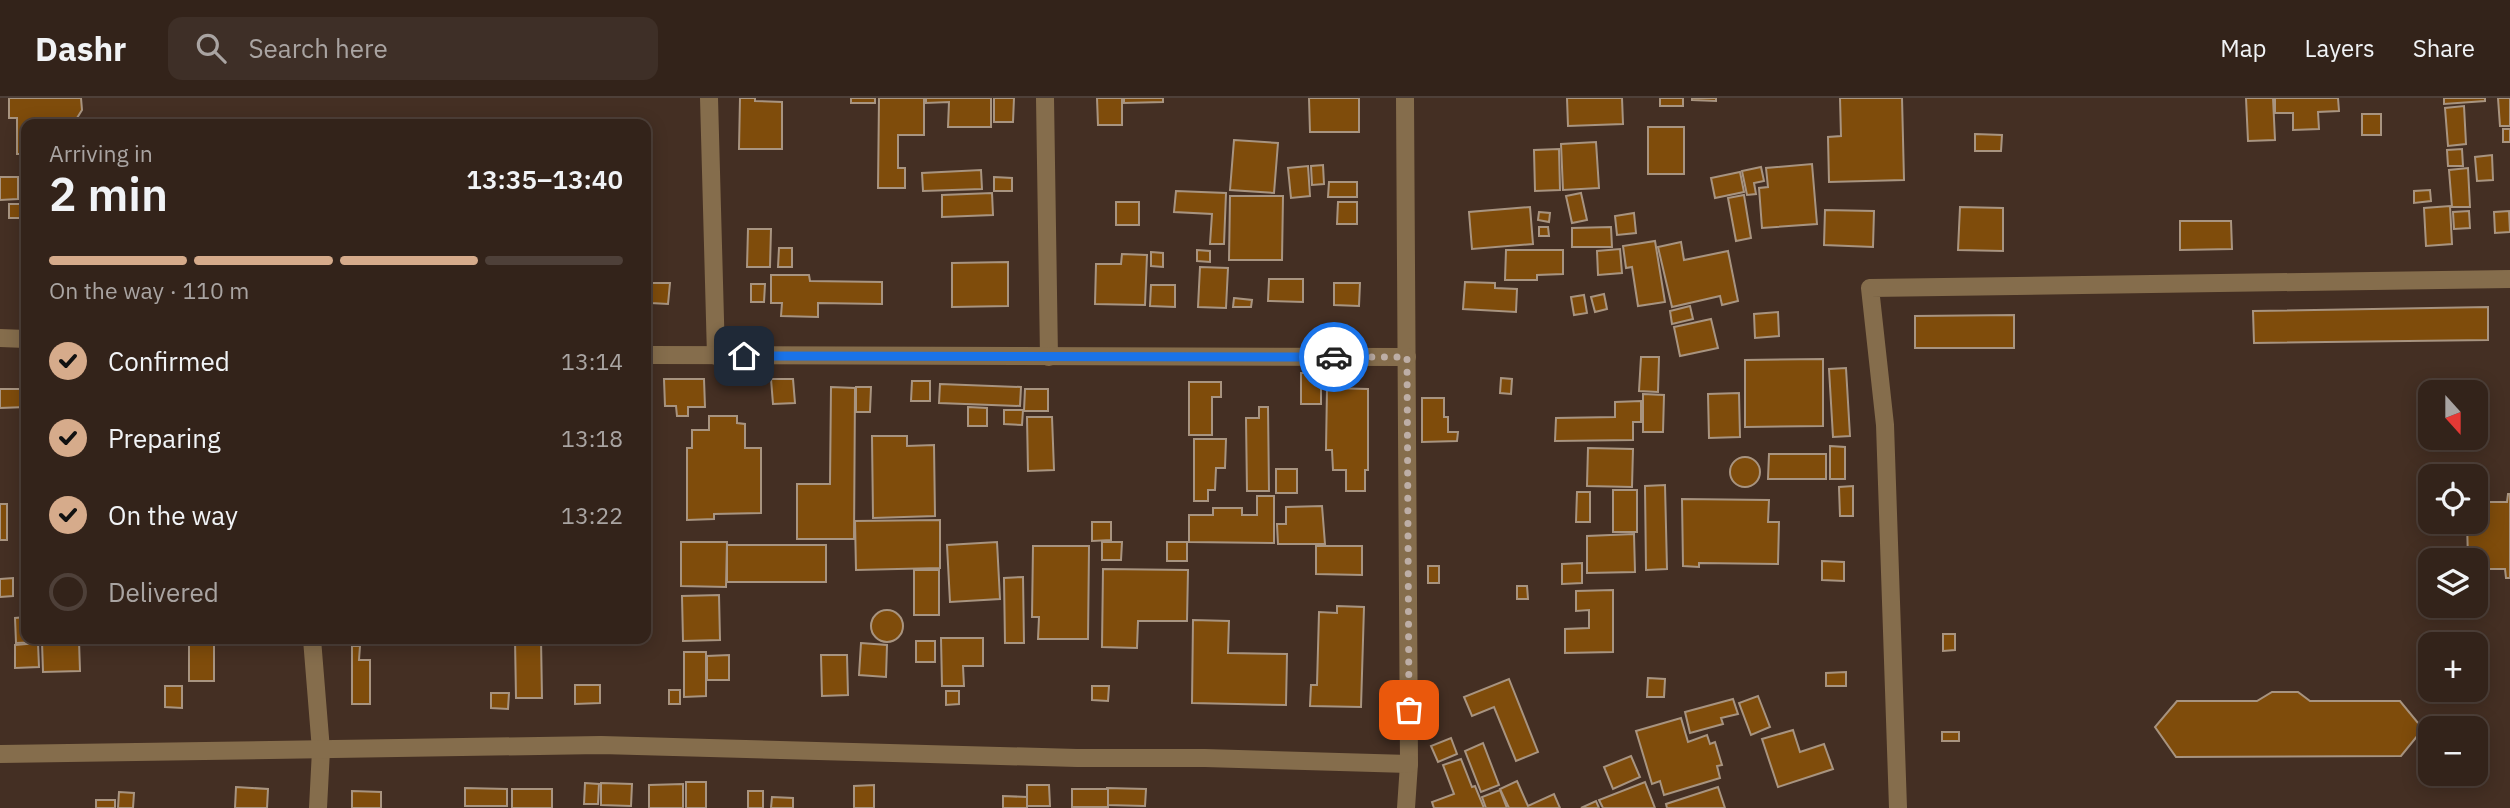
<!DOCTYPE html>
<meta charset="utf-8">
<style>
body{margin:0;font-family:"IBM Plex Sans",sans-serif;background:#3e2f27;color:#f1f3f6;height:100vh;display:flex;flex-direction:column;font-size:26px;white-space:nowrap}
*{box-sizing:border-box;margin:0}
p{font-size:23px;color:#a9a4a2}
.icon{flex:none;width:38px;height:38px;fill:none;stroke:currentColor;stroke-width:2;stroke-linecap:round;stroke-linejoin:round}
.map{position:relative;flex:1;overflow:hidden}
.drawer{position:absolute;left:21px;top:21px;width:630px;height:525px;display:flex;flex-direction:column;background:#33231a;border-radius:14px;box-shadow:0 4px 18px #0003,0 0 0 2px #4e4039}
.drawer>*{flex:none}
.needle{width:46px;rotate:159deg}
.tools{position:absolute;left:2418px;top:282px;display:grid;gap:14px}
.tools a{display:grid;place-items:center;width:70px;height:70px;border-radius:14px;background:#33231a;box-shadow:0 4px 18px #0003,0 0 0 2px #4e4039;font-size:35px}
.pin{position:absolute;display:grid;place-items:center;width:60px;height:60px;color:#fff;margin:-30px;border-radius:14px;box-shadow:0 4px 10px #0006}
.courier{position:absolute;display:grid;place-items:center;width:70px;height:70px;margin:-35px;border:5px solid #1a73e8;border-radius:50%;background:#fff;color:#222;box-shadow:0 2px 9px #0007}
.overview em{font-style:normal;font-weight:600}
.overview div{display:flex;flex-direction:column-reverse}
.overview{display:flex;align-items:center;justify-content:space-between;height:119px;padding:0 28px}
h1{font-size:46px;font-weight:600;line-height:52px}
.bar{display:grid;grid-template-columns:repeat(4,1fr);gap:10px 7px;align-content:center;height:84px;padding:0 28px}
.bar i{height:9px;border-radius:5px;background:#4e4039}
.bar .selected{background:#d6ab8b}
.bar p{grid-column:span 4}
ol{padding:0 28px;list-style:none}
li{display:flex;align-items:center;gap:21px;height:77px}
li p{margin-inline-start:auto}
li .icon{padding:7px;border-radius:50%;background:#d6ab8b;color:#111;stroke-width:4}
li:last-child{color:#a9a4a2}
li i{width:38px;height:38px;border:4px solid #4e4039;border-radius:50%}
header{display:flex;align-items:center;gap:42px;box-sizing:border-box;height:98px;padding:0 35px;background:#33231a;border-bottom:2px solid #4e4039}
header strong{font-size:33px}
nav{display:flex;gap:38px;margin-inline-start:auto;font-size:24px}
.search{width:490px;height:63px;background:#3e2f27;display:flex;align-items:center;gap:18px;box-sizing:border-box;padding:0 24px;border-radius:14px;color:#a9a4a2;font-size:26px}
.map>svg:first-child{display:block}
.building{fill:#7f4c0b;stroke:#a89480;stroke-width:2}
.lines{fill:none;stroke-linecap:round;stroke-linejoin:round}
.street{stroke:#856d4c;stroke-width:18}
.done{stroke:#bdaea6;stroke-width:7;stroke-dasharray:0 12.6}
.route{stroke:#1a73e8;stroke-width:9}
</style>
<header>
<strong>Dashr</strong>
<div class="search"><svg class="icon" aria-label="search" viewBox="0 0 24 24"><circle cx="10" cy="10" r="6"/><path d="M15 15l6 6"/></svg>Search here</div>
<nav><a>Map</a><a>Layers</a><a>Share</a></nav>
</header>
<div class="map">
<svg width="2510" height="710" viewBox="0 0 2510 710">
<rect width="100%" height="100%" fill="#442f23"/>
<g class="building">
<path d="M9 0H81L82 12 77 20V26H26V56H17V20H9Z"/>
<path d="M740 0H755V3L782 4V51H739Z"/>
<rect x="851" y="0" width="24" height="5"/>
<path d="M879 0H924V37H898V70H905V90H878Z"/>
<path d="M926 0H991V29H948L949 4 926 5Z"/>
<path d="M994 0H1014L1013 24H994Z"/>
<path d="M1097 0H1122V27H1098Z"/>
<path d="M1124 0H1163V4L1124 5Z"/>
<path d="M1309 0H1359V34H1310Z"/>
<path d="M1567 0H1622L1623 26 1568 28Z"/>
<rect x="1660" y="0" width="23" height="8"/>
<path d="M1692 0H1716V3L1692 2Z"/>
<path d="M1840 0H1902L1904 82 1829 84 1828 39 1841 38Z"/>
<path d="M2246 0H2273L2275 42 2248 43Z"/>
<path d="M2275 0H2338L2339 13 2318 14 2319 31 2293 32V15H2275Z"/>
<path d="M2444 0H2485V3L2444 6Z"/>
<path d="M2498 0H2510V28H2500Z"/>
<path d="M2464 8 2466 46 2448 48 2445 10Z"/>
<rect x="2362" y="16" width="19" height="21"/>
<rect x="1648" y="29" width="36" height="47"/>
<rect x="2503" y="31" width="7" height="13"/>
<path d="M1975 36 2002 37 2001 53H1975Z"/>
<path d="M1234 42 1278 45 1274 95 1230 92Z"/>
<path d="M1596 44 1599 90 1563 92 1561 46Z"/>
<path d="M1559 51 1560 92 1535 93 1534 52Z"/>
<path d="M2462 51 2463 68H2448L2447 52Z"/>
<path d="M2492 57 2493 82 2477 83 2475 59Z"/>
<path d="M1812 66 1817 126 1762 130 1759 90 1768 89 1766 70Z"/>
<path d="M1323 67 1324 86 1312 87 1311 68Z"/>
<path d="M1308 68 1310 98 1291 100 1288 70Z"/>
<path d="M1761 69 1764 83 1754 85 1756 96 1747 97 1742 73Z"/>
<path d="M2468 70 2470 109H2452L2449 72Z"/>
<path d="M981 72 982 91 923 93 922 75Z"/>
<path d="M1740 74 1744 94 1715 100 1711 80Z"/>
<path d="M0 79H18V101L0 102Z"/>
<path d="M994 79 1012 80V93H994Z"/>
<path d="M25 81 26 120H9V106H24Z"/>
<path d="M1329 84H1357V99H1328Z"/>
<path d="M2430 92 2431 103 2414 105V93Z"/>
<path d="M1176 93 1226 95 1224 146H1210L1212 116 1174 114Z"/>
<path d="M992 95 993 117 942 119V97Z"/>
<path d="M1581 95 1587 122 1572 125 1566 98Z"/>
<path d="M1744 97 1751 140 1736 143 1728 100Z"/>
<path d="M1230 98H1283L1282 162H1229Z"/>
<rect x="1116" y="104" width="23" height="23"/>
<path d="M1338 104H1357V126H1337Z"/>
<path d="M2450 108 2452 146 2426 148 2424 110Z"/>
<path d="M1530 109 1533 146 1472 151 1469 114Z"/>
<path d="M1960 109 2003 110V153L1958 152Z"/>
<path d="M1825 112 1874 113 1873 149 1824 147Z"/>
<path d="M2469 113 2470 130 2454 131 2453 114Z"/>
<path d="M2509 113 2510 134 2495 135 2494 114Z"/>
<path d="M1539 114 1550 115 1549 124 1538 122Z"/>
<path d="M1634 115 1636 135 1617 137 1615 118Z"/>
<path d="M2180 123H2231L2232 151 2180 152Z"/>
<path d="M1539 129H1548L1549 138H1539Z"/>
<path d="M1611 129 1612 149H1572V130Z"/>
<path d="M748 131H771L770 169H747Z"/>
<path d="M1655 143 1665 204 1638 208 1632 169 1626 170 1623 148Z"/>
<path d="M1681 144 1684 162 1728 153 1738 203 1722 207 1720 198 1672 209 1658 149Z"/>
<path d="M779 150H792V169H778Z"/>
<path d="M1620 151 1622 175 1598 177 1597 153Z"/>
<path d="M1197 152 1210 153V164L1197 163Z"/>
<path d="M1506 152H1563V176L1537 177V182H1505Z"/>
<path d="M1151 154 1163 155V169L1151 168Z"/>
<path d="M1122 156 1147 157 1145 207 1095 206 1096 166H1121Z"/>
<path d="M1008 164V208L952 209V165Z"/>
<path d="M1200 169 1228 170 1226 210 1198 209Z"/>
<path d="M771 177H809L810 183 882 184V206L818 205V219L781 218 782 205H771Z"/>
<path d="M1269 181H1303V204L1268 203Z"/>
<path d="M1465 184 1495 185V190L1517 191 1516 214 1463 211Z"/>
<path d="M652 185H670L668 206 651 205Z"/>
<path d="M1334 185H1360L1359 208 1334 207Z"/>
<path d="M751 186H765L764 204H751Z"/>
<path d="M1151 187H1175V209L1150 208Z"/>
<path d="M1604 196 1607 211 1595 214 1591 199Z"/>
<path d="M1584 197 1587 215 1574 217 1571 199Z"/>
<path d="M1234 200 1252 202 1251 209H1233Z"/>
<path d="M1690 208 1693 221 1672 226 1670 213Z"/>
<path d="M2488 209V242L2254 245 2253 213Z"/>
<path d="M1778 214 1779 238 1755 240 1754 216Z"/>
<path d="M2014 217V250H1915V218Z"/>
<path d="M1711 221 1718 250 1680 258 1674 229Z"/>
<path d="M1641 259H1659L1658 294 1639 293Z"/>
<path d="M1823 261V328L1745 329V262Z"/>
<path d="M1846 270 1850 338 1833 339 1829 271Z"/>
<path d="M1301 275H1334V289L1321 288V306H1301Z"/>
<path d="M1501 280 1512 281 1511 296 1500 295Z"/>
<path d="M664 281H704L705 309H688V318H677L676 308H665Z"/>
<path d="M771 281H793L795 305 773 306Z"/>
<path d="M912 283H930V303H911Z"/>
<path d="M1189 284H1221V299H1212V337H1189Z"/>
<path d="M940 286 1021 289 1020 308 939 305Z"/>
<path d="M831 289 855 290 854 441H797V386H830Z"/>
<path d="M856 289H871L870 314H856Z"/>
<path d="M1327 290 1368 291V372H1365V393H1346V372H1333L1332 352H1326Z"/>
<path d="M0 291H26V309L0 310Z"/>
<path d="M1025 291H1048V313H1024Z"/>
<path d="M1739 295 1740 339 1709 340 1708 296Z"/>
<path d="M1643 296 1664 297 1663 334H1643Z"/>
<path d="M1422 300H1444V319H1448V334H1458L1457 343 1422 344Z"/>
<path d="M1641 303V324H1633V342L1555 343 1556 320 1615 319V304Z"/>
<path d="M968 309 987 310V328H968Z"/>
<path d="M1259 309H1268L1269 393H1247L1246 320H1259Z"/>
<path d="M1004 312H1023L1022 327 1004 326Z"/>
<path d="M709 318H737V325L745 326V350H761V415L714 416V421L687 422V350H692V332H709Z"/>
<path d="M1027 319H1052L1054 372 1028 373Z"/>
<path d="M872 338H907V348L934 347 935 418 873 420Z"/>
<rect x="2460" y="340" width="13" height="6"/>
<path d="M1194 341H1226L1225 370H1216L1215 392H1208V403H1194Z"/>
<path d="M1830 348 1845 349V381H1830Z"/>
<path d="M1588 350 1633 351 1632 389 1587 388Z"/>
<path d="M1769 356H1826V381H1768Z"/>
<circle cx="1745" cy="374" r="15"/>
<rect x="1276" y="371" width="21" height="24"/>
<path d="M1665 387 1667 471 1646 472 1645 388Z"/>
<path d="M1853 388V418H1840L1839 389Z"/>
<rect x="1613" y="392" width="24" height="42"/>
<path d="M1577 394H1590V424H1576Z"/>
<path d="M2508 396H2510V480H2506L2505 471H2476V462H2468L2467 424H2476V404H2507Z"/>
<path d="M1257 398H1274V445L1189 444V417H1213V410H1242V417H1257Z"/>
<path d="M1682 401 1769 402 1768 424H1779L1778 466 1699 465V469L1683 468Z"/>
<rect x="0" y="406" width="7" height="36"/>
<path d="M1322 408 1325 446H1278L1277 426H1286V409Z"/>
<path d="M940 422V470L856 472 855 423Z"/>
<path d="M1092 424H1111V442L1092 443Z"/>
<path d="M1634 436 1635 474 1587 475V438Z"/>
<path d="M681 444H727L726 489 681 488Z"/>
<path d="M997 444 1000 501 950 504 947 447Z"/>
<path d="M1102 444H1122L1121 462H1102Z"/>
<rect x="1167" y="444" width="20" height="19"/>
<rect x="727" y="447" width="99" height="37"/>
<path d="M1033 448H1089L1088 541H1038L1039 519H1032Z"/>
<path d="M1316 448H1362V477L1316 476Z"/>
<path d="M1822 463 1844 464V483L1822 482Z"/>
<path d="M1582 465V485L1562 486V466Z"/>
<rect x="1428" y="468" width="11" height="17"/>
<path d="M1103 471 1188 472 1187 523H1138L1137 550 1102 549Z"/>
<rect x="914" y="472" width="25" height="45"/>
<path d="M1023 479 1024 545H1005L1004 480Z"/>
<path d="M13 480V498L0 499V481Z"/>
<path d="M1517 488H1527L1528 501H1517Z"/>
<path d="M1613 492V554L1565 555V531L1589 530V512L1576 513V493Z"/>
<path d="M719 497 720 542 683 543 682 498Z"/>
<path d="M1337 508 1364 509 1361 609 1310 608 1311 587H1317L1319 514 1337 515Z"/>
<circle cx="887" cy="528" r="16"/>
<path d="M26 519V541H40V544L16 545 15 520Z"/>
<path d="M1193 522 1229 523 1228 555 1287 556 1286 607 1192 605Z"/>
<path d="M1943 536H1955V552L1943 553Z"/>
<path d="M941 540H983V568H963L964 588H942Z"/>
<rect x="189" y="541" width="25" height="42"/>
<path d="M515 541H541L542 600H516Z"/>
<path d="M79 543 80 573 43 574 42 544Z"/>
<rect x="916" y="543" width="19" height="21"/>
<path d="M38 545 39 569 15 570V547Z"/>
<path d="M861 545 887 547 886 579 859 577Z"/>
<path d="M352 548H360L359 562H370V606H352Z"/>
<path d="M684 554H706V598L684 599Z"/>
<path d="M729 557V582H707V558Z"/>
<path d="M821 557H847L848 597 822 598Z"/>
<path d="M1846 574V588H1826V575Z"/>
<path d="M1648 580 1665 581 1664 599H1647Z"/>
<path d="M1509 581 1538 654 1516 663 1494 609 1472 618 1464 599Z"/>
<path d="M575 587H600V605L575 606Z"/>
<path d="M165 588H182V610L165 609Z"/>
<path d="M1092 588H1109L1108 603 1092 602Z"/>
<rect x="669" y="592" width="11" height="14"/>
<path d="M946 593H959V606L946 607Z"/>
<path d="M2272 594H2298L2310 603H2400L2423 631 2401 658 2176 659 2155 629 2177 603H2257Z"/>
<path d="M491 595H509L508 611 491 610Z"/>
<path d="M1758 598 1770 629 1751 637 1739 605Z"/>
<path d="M1733 601 1738 616 1721 620 1723 626 1690 635 1685 614Z"/>
<path d="M1681 620 1688 644 1707 637 1710 646 1715 644 1722 667 1717 668 1720 680 1664 697 1660 683 1652 686 1636 633Z"/>
<path d="M1793 632 1800 654 1824 646 1833 671 1778 689 1762 641Z"/>
<rect x="1942" y="634" width="17" height="9"/>
<path d="M1451 640 1457 656 1438 664 1431 648Z"/>
<path d="M1483 645 1499 687 1481 694 1465 653Z"/>
<path d="M1631 658 1640 679 1613 691 1604 669Z"/>
<path d="M1461 661 1472 689 1475 688 1484 710H1434L1432 704 1454 696 1443 667Z"/>
<path d="M1517 683 1528 708 1554 696 1560 710H1509L1500 691Z"/>
<rect x="686" y="684" width="20" height="26"/>
<path d="M1645 684 1655 710H1603L1599 702Z"/>
<path d="M585 685 599 686 598 706H584Z"/>
<path d="M601 685 632 686 631 708 601 707Z"/>
<path d="M683 686V710H649V687Z"/>
<path d="M874 687V710H854V688Z"/>
<path d="M1027 687H1049L1050 708H1027Z"/>
<path d="M236 689 268 691 267 710H235Z"/>
<path d="M1718 689 1725 710H1667L1666 706Z"/>
<path d="M465 690 507 691V708H465Z"/>
<path d="M1107 690 1146 691 1145 708 1107 707Z"/>
<rect x="512" y="691" width="40" height="19"/>
<rect x="1072" y="691" width="36" height="18"/>
<path d="M1500 692 1507 710H1486L1482 699Z"/>
<path d="M352 693 381 694V710H352Z"/>
<rect x="748" y="693" width="15" height="17"/>
<path d="M119 694 134 695 133 710H118Z"/>
<path d="M1003 698 1027 699V710H1003Z"/>
<path d="M772 699 793 700V710H771Z"/>
<rect x="96" y="702" width="19" height="8"/>
<path d="M1596 703 1599 710H1581Z"/>
</g>
<g class="lines">
<g class="street">
<path d="M709 0 716 258"/>
<path d="M1045 0 1049 259"/>
<path d="M1405 0 1409 666 1406 710"/>
<path d="M0 240 26 241"/>
<path d="M646 257 1407 259"/>
<path d="M312 541 321 652 318 710"/>
<path d="M0 656 601 647 1077 660H1205L1409 666"/>
<path d="M1898 710 1885 327 1870 190 2510 181"/>
</g>
</g>
<g class="lines">
<path class="done" d="M1334 259H1407L1409 612"/>
<path class="route" d="M744 258 1334 259"/>
</g>
</svg>
<div class="tools">
<a><svg class="needle" viewBox="-14 -14 28 28"><path d="M0-13l5 13h-10z" fill="#e53935"/><path d="M0 13l5-13h-10z" fill="#a9a4a2"/></svg></a>
<a><svg class="icon" aria-label="locate" viewBox="0 0 24 24"><circle cx="12" cy="12" r="6"/><path d="M12 2v4M12 18v4M2 12h4M18 12h4"/></svg></a>
<a><svg class="icon" aria-label="layers" viewBox="0 0 24 24"><path d="M12 4l9 5-9 5-9-5zM3 14l9 5 9-5"/></svg></a>
<a>+</a>
<a>−</a>
</div>
<div class="pin" style="left:1409px;top:612px;background:#ea580c"><svg class="icon" aria-label="bag" viewBox="0 0 24 24"><path d="M5 8h14l-1 12H6zM9 8a3 3 0 0 1 6 0"/></svg></div>
<div class="pin" style="left:744px;top:258px;background:#1f2937"><svg class="icon" aria-label="home" viewBox="0 0 24 24"><path d="M3 11l9-7 9 7M6 9v11h12V9"/></svg></div>
<div class="courier" style="left:1334px;top:259px"><svg class="icon" aria-label="car" viewBox="0 0 24 24"><path d="M5 17H2v-5l4-1 3-4h7l3 4 3 1v5h-3M9 17h6M6 11h13"/><circle cx="7" cy="17" r="2"/><circle cx="17" cy="17" r="2"/></svg></div>
<section class="drawer">
<div class="overview"><div><h1>2 min</h1><p>Arriving in</p></div><em>13:35–13:40</em></div>
<div class="bar"><i class="selected"></i><i class="selected"></i><i class="selected"></i><i></i><p>On the way · 110 m</p></div>
<ol>
<li><svg class="icon" aria-label="check" viewBox="0 0 24 24"><path d="M5 12l5 5 9-10"/></svg>Confirmed<p>13:14</p></li>
<li><svg class="icon" aria-label="check" viewBox="0 0 24 24"><path d="M5 12l5 5 9-10"/></svg>Preparing<p>13:18</p></li>
<li><svg class="icon" aria-label="check" viewBox="0 0 24 24"><path d="M5 12l5 5 9-10"/></svg>On the way<p>13:22</p></li>
<li><i></i>Delivered</li>
</ol>
</section>
</div>
